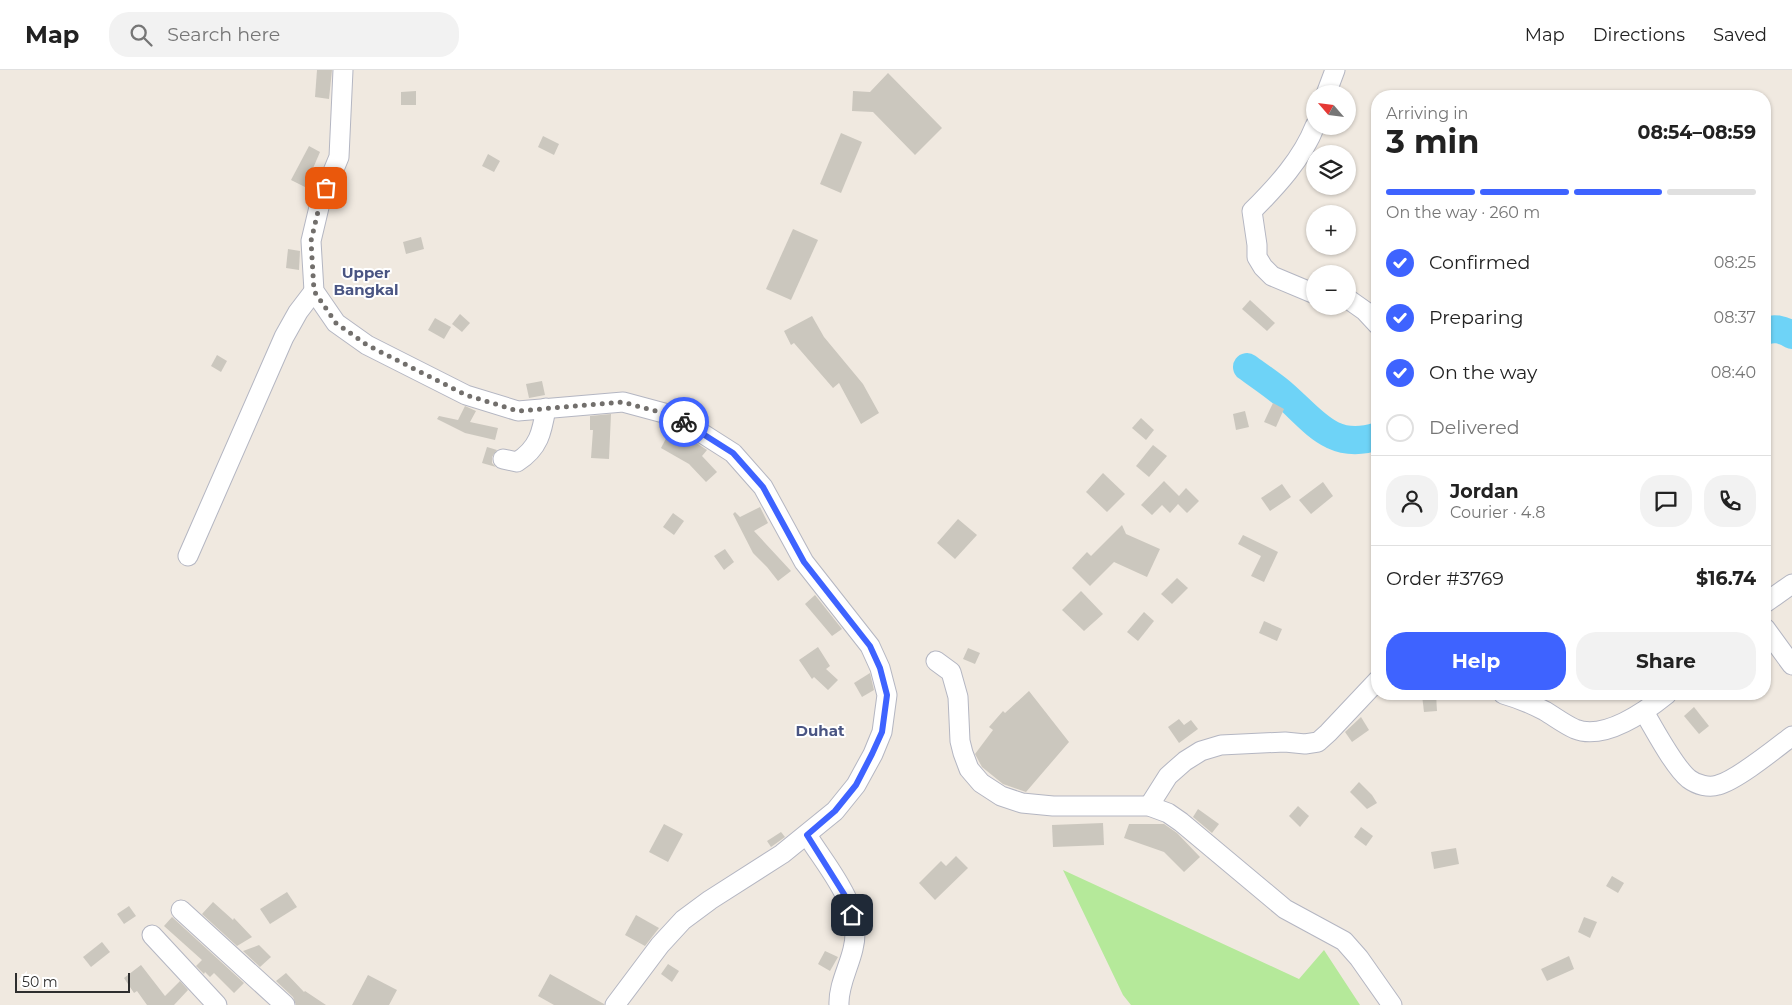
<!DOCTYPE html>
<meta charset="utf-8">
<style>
body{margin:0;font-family:Montserrat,sans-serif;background:#f2f2f2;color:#222;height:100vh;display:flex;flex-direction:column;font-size:19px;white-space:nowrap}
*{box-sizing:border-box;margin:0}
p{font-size:16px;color:#767676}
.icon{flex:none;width:28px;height:28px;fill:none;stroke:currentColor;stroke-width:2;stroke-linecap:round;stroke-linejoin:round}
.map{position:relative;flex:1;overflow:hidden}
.details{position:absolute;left:1371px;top:20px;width:400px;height:610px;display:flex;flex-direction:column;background:#fff;border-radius:20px;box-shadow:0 1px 4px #0004}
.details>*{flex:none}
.needle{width:32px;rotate:298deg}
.tools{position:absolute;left:1306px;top:15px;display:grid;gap:10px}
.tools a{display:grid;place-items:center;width:50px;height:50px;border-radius:50%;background:#fff;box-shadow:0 1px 4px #0004;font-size:25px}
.scale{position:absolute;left:15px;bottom:12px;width:115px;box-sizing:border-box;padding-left:5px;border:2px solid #2e2e2e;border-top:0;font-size:14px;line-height:18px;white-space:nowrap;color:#2e2e2e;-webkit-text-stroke:4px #fff;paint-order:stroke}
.pin{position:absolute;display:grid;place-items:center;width:42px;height:42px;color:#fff;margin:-21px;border-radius:10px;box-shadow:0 2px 8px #0006}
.courier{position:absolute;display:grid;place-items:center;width:50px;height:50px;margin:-25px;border:4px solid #3e63ff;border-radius:50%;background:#fff;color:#222;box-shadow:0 1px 6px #0007}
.summary em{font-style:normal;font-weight:700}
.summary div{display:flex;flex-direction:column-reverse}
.summary{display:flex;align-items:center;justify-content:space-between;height:85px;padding:0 15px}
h1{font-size:32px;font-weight:700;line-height:38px}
.bar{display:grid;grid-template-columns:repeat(4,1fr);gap:8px 5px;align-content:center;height:60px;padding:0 15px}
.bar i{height:6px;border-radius:4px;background:#e0e0e0}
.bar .selected{background:#3e63ff}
.bar p{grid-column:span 4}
.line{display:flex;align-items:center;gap:12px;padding:0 15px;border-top:1px solid #e0e0e0}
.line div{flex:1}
.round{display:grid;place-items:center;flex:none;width:52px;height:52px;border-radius:20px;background:#f2f2f2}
ol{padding:0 15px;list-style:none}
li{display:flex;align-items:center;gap:15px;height:55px}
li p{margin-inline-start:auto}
li .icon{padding:5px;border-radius:50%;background:#3e63ff;color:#fff;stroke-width:4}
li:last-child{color:#767676}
li i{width:28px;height:28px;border:2px solid #e0e0e0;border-radius:50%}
.primary-button{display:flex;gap:10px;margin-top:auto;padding:10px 15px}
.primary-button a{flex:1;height:58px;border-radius:20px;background:#3e63ff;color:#fff;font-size:20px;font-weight:700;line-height:58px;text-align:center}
.primary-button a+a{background:#f2f2f2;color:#222}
header{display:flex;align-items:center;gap:30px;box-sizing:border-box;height:70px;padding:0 25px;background:#fff;border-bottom:1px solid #e0e0e0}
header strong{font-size:24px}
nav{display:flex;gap:28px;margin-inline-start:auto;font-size:18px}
.search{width:350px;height:45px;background:#f2f2f2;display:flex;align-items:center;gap:12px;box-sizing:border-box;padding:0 18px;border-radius:20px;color:#767676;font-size:19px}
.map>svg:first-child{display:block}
.green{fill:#b5e99a}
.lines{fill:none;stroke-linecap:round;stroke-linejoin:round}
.river{stroke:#6ed3f7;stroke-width:28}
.building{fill:#cbc7be}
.minor-casing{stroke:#b4b6c2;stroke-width:21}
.minor{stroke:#fff;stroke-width:19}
.done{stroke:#726f6c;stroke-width:5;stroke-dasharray:0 9}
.route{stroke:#3e63ff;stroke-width:6}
.labels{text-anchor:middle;stroke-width:4;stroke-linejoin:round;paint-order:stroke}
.neighbourhood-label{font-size:15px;font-weight:bold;fill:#4a5583;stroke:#fff}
</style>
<header>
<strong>Map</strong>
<div class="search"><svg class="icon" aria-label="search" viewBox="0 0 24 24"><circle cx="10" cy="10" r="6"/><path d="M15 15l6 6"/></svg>Search here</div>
<nav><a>Map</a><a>Directions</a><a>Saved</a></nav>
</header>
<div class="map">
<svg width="1792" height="935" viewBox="0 0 1792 935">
<rect width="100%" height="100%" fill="#f0e9e0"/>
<path class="green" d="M1063 800 1299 909 1324 880 1360 935H1131L1123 925Z"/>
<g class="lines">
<g class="river">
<path d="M1765 261C1775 257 1783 260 1792 265"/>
<path d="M1247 297C1258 305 1270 313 1281 322 1313 349 1331 382 1378 366"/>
</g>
</g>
<g class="building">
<path d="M317 0H332L329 29 315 27Z"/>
<path d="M888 3 942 58 915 85 873 42 852 41 853 21 870 22Z"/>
<path d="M416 21V35H401V22Z"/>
<path d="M841 63 862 72 841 123 820 114Z"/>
<path d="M543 66 559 74 554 85 538 77Z"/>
<path d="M309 76 320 82 305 117 291 110Z"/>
<path d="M488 84 500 91 494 102 482 96Z"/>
<path d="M793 159 818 170 791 230 766 219Z"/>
<path d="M421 167 424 179 406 184 403 172Z"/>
<path d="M288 179 300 181 299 200 286 198Z"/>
<path d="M1250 230 1275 253 1267 261 1242 239Z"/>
<path d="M460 244 470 253 462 262 452 254Z"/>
<path d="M812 246 824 267 863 314 879 343 861 354 839 313 833 318 794 273 791 275 784 261Z"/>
<path d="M435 248 451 257 444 269 428 260Z"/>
<path d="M217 285 227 291 221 302 211 296Z"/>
<path d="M542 311 545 325 529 328 526 314Z"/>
<path d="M1273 333 1284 339 1276 357 1264 352Z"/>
<path d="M465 336 476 341 470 352 498 358 495 370 465 363 437 349 439 346 458 350Z"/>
<path d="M1245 341 1249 357 1236 360 1233 344Z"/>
<path d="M611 344 609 389 591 388 593 360H590V346Z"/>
<path d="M1141 348 1154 360 1146 370 1132 358Z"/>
<path d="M670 361 694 374 695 372 707 380 702 386 717 402 706 412 689 394 661 378Z"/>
<path d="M1153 375 1167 386 1149 407 1136 396Z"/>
<path d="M487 377 497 380 492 387V393L496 397 482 393Z"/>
<path d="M1103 403 1125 424 1107 442 1086 422Z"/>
<path d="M1164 411 1179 426 1186 418 1199 431 1187 443 1178 434 1170 443 1162 435 1152 445 1141 435Z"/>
<path d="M1323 412 1333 426 1311 444 1299 430Z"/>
<path d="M1282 414 1291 427 1270 441 1261 428Z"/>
<path d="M760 437 768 453 754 461 791 501 778 511 767 497 753 483 733 444 735 442 740 447Z"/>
<path d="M673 443 684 451 674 465 663 457Z"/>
<path d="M958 449 977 465 955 489 937 473Z"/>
<path d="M1122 455 1126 464 1160 479 1147 507 1114 492 1090 516 1072 498 1087 482 1091 486Z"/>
<path d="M1243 465 1278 482 1264 512 1251 506 1261 486 1238 474Z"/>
<path d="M725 479 734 492 724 500 714 486Z"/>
<path d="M1177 508 1188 518 1172 534 1161 524Z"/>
<path d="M1081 521 1103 544 1084 561 1062 540Z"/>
<path d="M815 525 842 559 832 566 805 534Z"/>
<path d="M1144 542 1154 551 1138 571 1127 562Z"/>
<path d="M1264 551 1282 559 1277 571 1259 563Z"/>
<path d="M818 577 830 596 826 599 838 610 828 620 814 607 812 609 799 590Z"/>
<path d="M968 578 980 583 975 594 963 589Z"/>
<path d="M870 603 874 620 862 627 854 613Z"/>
<path d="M1029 621 1069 672 1026 722 1003 714 982 697 975 684 993 660 989 657 1003 641 1005 643Z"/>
<path d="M1436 624 1437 641 1424 642 1422 625Z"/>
<path d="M1694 637 1709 656 1699 664 1684 646Z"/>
<path d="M1361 647 1369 660 1352 672 1345 662Z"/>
<path d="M1179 649 1184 655 1191 650 1198 659 1179 673 1168 657Z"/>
<path d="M1359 712 1372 725 1377 733 1367 739 1350 722Z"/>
<path d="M1298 736 1309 746 1300 757 1289 746Z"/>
<path d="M1198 739 1219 754 1212 763 1193 747Z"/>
<path d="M1103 753 1104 775 1053 777 1052 755Z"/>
<path d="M664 754 683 764 668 792 649 782Z"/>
<path d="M1129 754H1164L1177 763 1200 787 1184 802 1164 782 1124 768Z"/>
<path d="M1361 757 1373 766 1366 776 1354 767Z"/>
<path d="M781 762 785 767 771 777 767 771Z"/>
<path d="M1456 778 1459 794 1434 799 1431 782Z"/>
<path d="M956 786 968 798 935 830 919 813 941 791 946 796Z"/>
<path d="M1612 806 1624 813 1618 823 1606 816Z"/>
<path d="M287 822 297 837 270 854 260 839Z"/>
<path d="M213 832 233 850 234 848 252 867 237 876 202 844Z"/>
<path d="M129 836 136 846 124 854 117 844Z"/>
<path d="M636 845 659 858 645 876 625 865Z"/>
<path d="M172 847 244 913 234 923 214 903 210 907 205 902 204 904 196 896 202 890 164 856Z"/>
<path d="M1584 847 1597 852 1590 868 1578 862Z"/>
<path d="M102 872 110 882 91 897 83 887Z"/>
<path d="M259 875 271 887 260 897 243 881Z"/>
<path d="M825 881 838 887 830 901 818 894Z"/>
<path d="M1569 886 1574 899 1547 911 1541 899Z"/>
<path d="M668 894 679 901 672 912 661 904Z"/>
<path d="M141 895 165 926 180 911 188 920 174 935H147L137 921 134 923 124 908Z"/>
<path d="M286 903 304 922 305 921 326 935H296L293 927 276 911Z"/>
<path d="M550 904 604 934V935H554L538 926Z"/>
<path d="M368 905 397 920 389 935H352Z"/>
</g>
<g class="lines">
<defs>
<g id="minor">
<path d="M343 0 339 87 320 133 311 171 314 221 336 253 367 275 466 325 518 341 623 332 675 346 733 383 763 417 804 492 870 576 880 598 887 625 882 662 873 684 856 715 835 741 782 784 710 830 683 850 660 875 615 935"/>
<path d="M1326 24 1335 0"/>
<path d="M1315 224 1272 206 1263 197 1257 187V175L1252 141C1277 116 1302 89 1315 56"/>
<path d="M1348 229 1365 241 1378 255"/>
<path d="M503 389 517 392C539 378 542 362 546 338"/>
<path d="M188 486 284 267 298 242 314 221"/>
<path d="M1765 533 1792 514"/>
<path d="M1765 558 1792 595"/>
<path d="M936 591 951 602 958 627 960 671 963 683 969 699 981 713 1001 726 1022 733 1053 736H1149L1168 743 1181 752 1285 839 1344 871 1359 888 1392 935"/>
<path d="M1503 624C1517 628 1532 634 1545 641 1555 647 1564 654 1575 659 1604 671 1646 641 1667 624"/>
<path d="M1644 642C1655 660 1674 697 1689 709 1697 715 1709 718 1718 715 1737 710 1775 679 1792 666"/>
<path d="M1149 736 1168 706 1185 691 1201 681 1221 675 1285 672 1305 674 1318 672 1328 663 1378 610"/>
<path d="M807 765C828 799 864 837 853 879 849 897 838 916 839 935"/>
<path d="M181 840 285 935"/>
<path d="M152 865 217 935"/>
</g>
</defs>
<use href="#minor" class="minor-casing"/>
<use href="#minor" class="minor"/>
</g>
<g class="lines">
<path class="done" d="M326 118 320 133 311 171 314 221 336 253 367 275 466 325 518 341 622 332 675 346 684 352"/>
<path class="route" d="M684 352 733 383 763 417 804 492 870 576 880 598 887 625 882 662 872 684 856 715 835 741 807 765 849 832 852 845"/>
</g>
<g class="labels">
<g class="neighbourhood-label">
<text x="366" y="208">Upper<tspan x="366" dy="17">Bangkal</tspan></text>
<text x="820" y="666">Duhat</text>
</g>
</g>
</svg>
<div class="tools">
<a><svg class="needle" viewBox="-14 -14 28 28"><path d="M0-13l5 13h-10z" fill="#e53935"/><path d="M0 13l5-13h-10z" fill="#767676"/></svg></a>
<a><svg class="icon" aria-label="layers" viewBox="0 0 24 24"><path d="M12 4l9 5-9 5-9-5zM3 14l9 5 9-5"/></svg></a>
<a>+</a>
<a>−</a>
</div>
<div class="scale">50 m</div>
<div class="pin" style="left:326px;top:118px;background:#ea580c"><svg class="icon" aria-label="bag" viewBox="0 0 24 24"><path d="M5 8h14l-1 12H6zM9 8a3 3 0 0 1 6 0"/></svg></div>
<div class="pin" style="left:852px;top:845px;background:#1f2937"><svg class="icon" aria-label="home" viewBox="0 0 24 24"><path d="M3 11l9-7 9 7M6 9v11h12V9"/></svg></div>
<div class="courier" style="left:684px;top:352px"><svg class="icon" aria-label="bike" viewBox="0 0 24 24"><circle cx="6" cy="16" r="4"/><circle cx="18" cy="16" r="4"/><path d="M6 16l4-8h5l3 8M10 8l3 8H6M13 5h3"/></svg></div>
<section class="details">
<div class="summary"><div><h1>3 min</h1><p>Arriving in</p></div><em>08:54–08:59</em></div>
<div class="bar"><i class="selected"></i><i class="selected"></i><i class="selected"></i><i></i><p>On the way · 260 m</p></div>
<ol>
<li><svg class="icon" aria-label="check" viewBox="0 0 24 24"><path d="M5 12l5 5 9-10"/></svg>Confirmed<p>08:25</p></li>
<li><svg class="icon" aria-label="check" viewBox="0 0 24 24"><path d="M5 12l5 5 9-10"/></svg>Preparing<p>08:37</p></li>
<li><svg class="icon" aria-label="check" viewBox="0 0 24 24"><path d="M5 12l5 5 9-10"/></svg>On the way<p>08:40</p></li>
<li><i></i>Delivered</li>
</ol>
<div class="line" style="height:90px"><a class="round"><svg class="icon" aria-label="person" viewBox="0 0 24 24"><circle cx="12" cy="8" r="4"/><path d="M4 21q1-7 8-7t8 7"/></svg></a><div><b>Jordan</b><p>Courier · 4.8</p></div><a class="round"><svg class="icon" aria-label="chat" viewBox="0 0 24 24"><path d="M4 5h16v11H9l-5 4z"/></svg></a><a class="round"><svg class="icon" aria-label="phone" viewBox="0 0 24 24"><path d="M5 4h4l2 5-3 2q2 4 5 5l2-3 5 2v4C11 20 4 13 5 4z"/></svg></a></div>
<div class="line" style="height:65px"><div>Order #3769</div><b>$16.74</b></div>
<div class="primary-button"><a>Help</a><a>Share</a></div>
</section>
</div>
